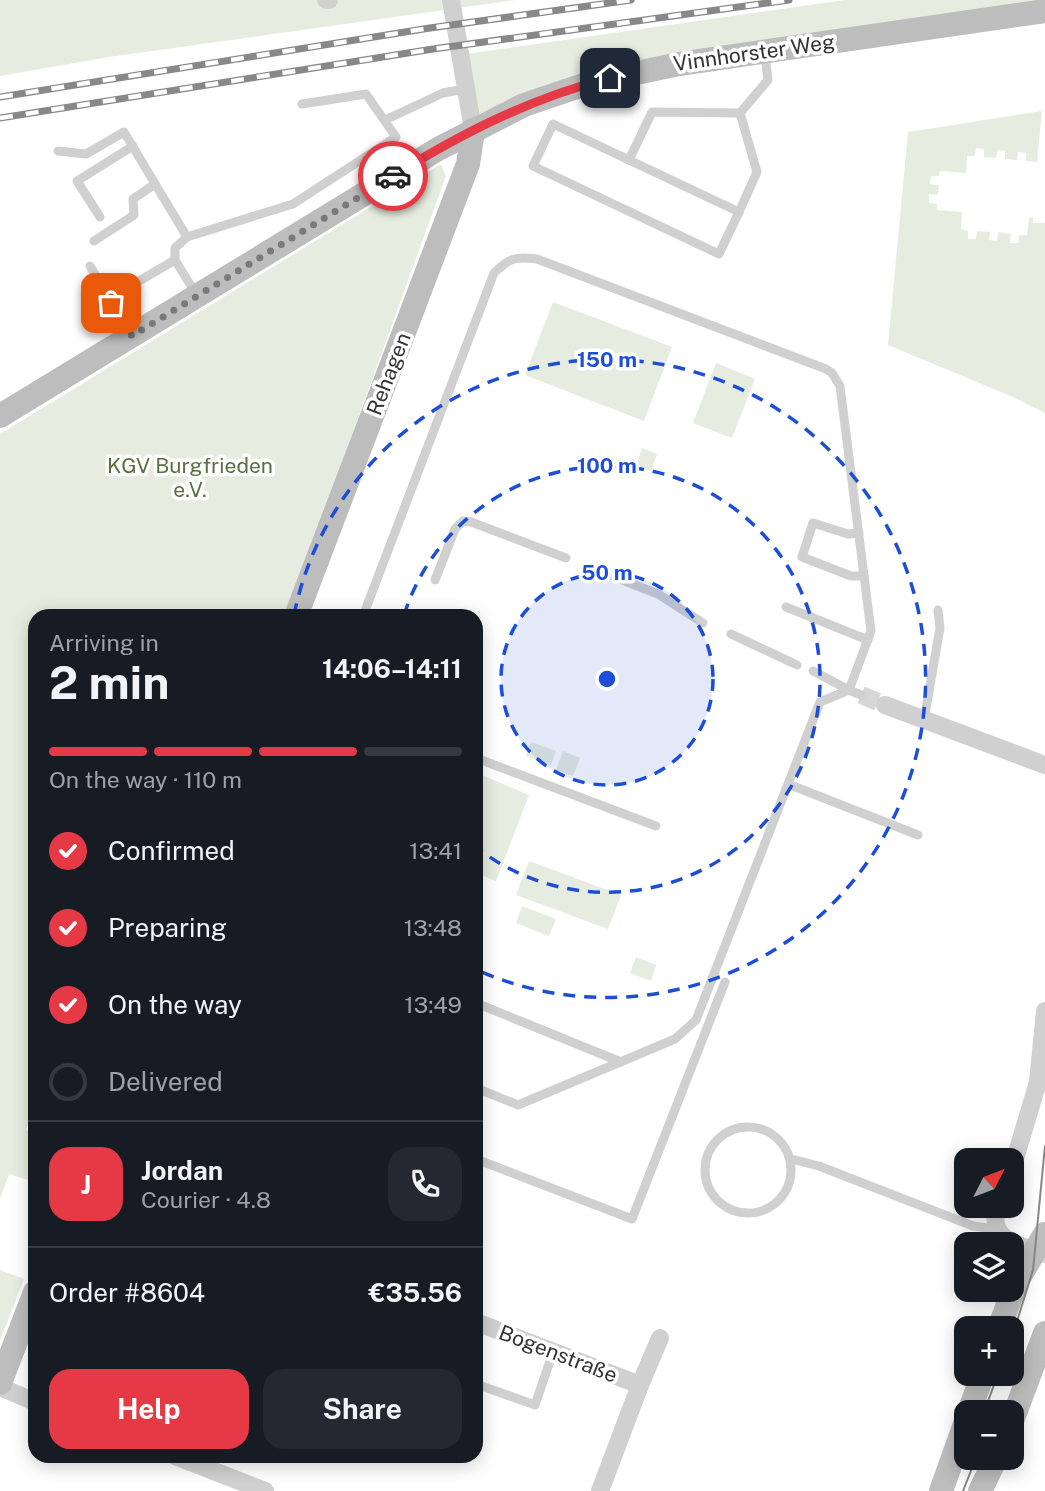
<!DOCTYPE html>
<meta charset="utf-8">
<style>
body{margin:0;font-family:"Public Sans",sans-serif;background:#242831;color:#f1f3f6;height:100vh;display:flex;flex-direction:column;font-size:26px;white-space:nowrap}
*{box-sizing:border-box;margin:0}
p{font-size:23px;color:#9ea1a6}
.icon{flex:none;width:38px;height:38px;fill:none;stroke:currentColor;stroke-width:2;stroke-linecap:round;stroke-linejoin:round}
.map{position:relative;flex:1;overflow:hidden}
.details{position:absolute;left:28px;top:609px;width:455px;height:854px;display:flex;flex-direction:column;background:#171b24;border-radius:21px;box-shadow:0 4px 18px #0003}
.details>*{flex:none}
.needle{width:46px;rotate:48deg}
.tools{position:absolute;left:954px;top:1148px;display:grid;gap:14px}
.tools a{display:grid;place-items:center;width:70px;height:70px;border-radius:14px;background:#171b24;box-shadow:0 4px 18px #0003;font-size:35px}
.pin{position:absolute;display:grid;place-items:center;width:60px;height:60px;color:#fff;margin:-30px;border-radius:14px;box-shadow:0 4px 10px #0006}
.courier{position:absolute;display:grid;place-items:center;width:70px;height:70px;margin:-35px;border:5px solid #e63946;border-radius:50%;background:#fff;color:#222;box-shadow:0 2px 9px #0007}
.summary em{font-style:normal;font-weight:700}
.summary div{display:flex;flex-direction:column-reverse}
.summary{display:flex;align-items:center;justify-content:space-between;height:119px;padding:0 21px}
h1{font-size:46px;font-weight:700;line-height:52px}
.bar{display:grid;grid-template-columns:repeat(4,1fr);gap:10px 7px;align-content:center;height:84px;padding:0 21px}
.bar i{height:9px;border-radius:5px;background:#363941}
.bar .current{background:#e63946}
.bar p{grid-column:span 4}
.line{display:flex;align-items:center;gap:18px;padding:0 21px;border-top:2px solid #363941}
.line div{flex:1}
.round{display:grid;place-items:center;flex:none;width:74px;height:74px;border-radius:21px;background:#242831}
ol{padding:0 21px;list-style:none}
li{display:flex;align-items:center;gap:21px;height:77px}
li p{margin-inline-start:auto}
li .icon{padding:7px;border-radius:50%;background:#e63946;color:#fff;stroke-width:4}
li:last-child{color:#9ea1a6}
li i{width:38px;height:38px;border:4px solid #363941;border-radius:50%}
.button{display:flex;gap:14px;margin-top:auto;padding:14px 21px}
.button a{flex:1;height:80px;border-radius:21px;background:#e63946;color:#fff;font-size:28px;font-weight:700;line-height:80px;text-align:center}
.button a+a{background:#242831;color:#f1f3f6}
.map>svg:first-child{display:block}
.green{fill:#e6ecdf}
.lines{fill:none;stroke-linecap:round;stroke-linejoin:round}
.street-tunnel{stroke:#d6d6d6;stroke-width:18;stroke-dasharray:18 9;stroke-linecap:butt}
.lane{stroke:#d0d0d0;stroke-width:9}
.street{stroke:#d0d0d0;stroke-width:18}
.secondary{stroke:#bdbdbd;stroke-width:24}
.tram{stroke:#888;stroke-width:2}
.rail-casing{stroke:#888;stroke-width:7}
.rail{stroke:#fff;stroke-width:4.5;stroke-dasharray:13;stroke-linecap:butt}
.done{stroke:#7a7a7a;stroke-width:7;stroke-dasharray:0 12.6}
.route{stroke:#e63946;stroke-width:9}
.ring{fill:none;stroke:#1d4ed8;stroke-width:3.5;stroke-dasharray:12 9}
.labels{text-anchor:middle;stroke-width:7;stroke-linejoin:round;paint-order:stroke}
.street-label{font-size:21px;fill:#333;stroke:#fff}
.park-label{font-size:21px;fill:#56703f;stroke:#fff}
.centre{fill:#1d4ed8;stroke:#fff;stroke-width:3.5}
.ring-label{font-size:21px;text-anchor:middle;font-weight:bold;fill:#1d4ed8;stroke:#fff;stroke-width:7;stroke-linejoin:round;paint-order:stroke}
</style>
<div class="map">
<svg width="1045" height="1491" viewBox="0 0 1045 1491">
<rect width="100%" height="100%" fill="#fff"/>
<g class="green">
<path d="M0 0H516L109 57 0 76Z"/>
<path d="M845 0H1045L679 64 473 130 459 55Z"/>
<path d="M1042 111 1037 162 1026 161V153L1018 152 1017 160 1005 159V151L998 150 996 158 984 157V149L976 148 975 156H967L966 173 940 171 939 176H931L930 184 939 185 938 195 929 194V203L937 204V210L962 212 961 229 968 231V239H976L977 231 990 232 989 240 997 241 998 232 1011 234 1010 243H1018L1019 235H1027L1029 218H1033V223H1045V413L1013 397 888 345 908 132Z"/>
<path d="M441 164 446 176 286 616H35V1107L26 1130 35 1134V1182L9 1174 0 1199V434Z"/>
<path d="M553 302 672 347 644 421 525 375Z"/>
<path d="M716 363 755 379 732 438 693 423Z"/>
<path d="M642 448 657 454 651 471 636 466Z"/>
<path d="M531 742 556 751 551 765 526 756Z"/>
<path d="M563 751 580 758 573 776 556 770Z"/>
<path d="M479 774 529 795 496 881 476 873V781Z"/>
<path d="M529 861 621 895 608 929 516 895Z"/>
<path d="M522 906 556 919 549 936 516 923Z"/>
<path d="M636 957 656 965 651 981 630 973Z"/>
<path d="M0 1270 24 1279 0 1341Z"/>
</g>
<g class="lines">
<path class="street-tunnel" d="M861 695 885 705"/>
<g class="lane">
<path d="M740 113 768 80 765 55"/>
<path d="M385 120 443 93 465 89"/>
<path d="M553 124 739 212 719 254 533 166Z"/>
<path d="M58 151 86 154 124 132 187 237"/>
<path d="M629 160 652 112 740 113"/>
<path d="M739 212 757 172 740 113"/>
<path d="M100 217 77 181 133 146"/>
<path d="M94 241 134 215 133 199 155 184"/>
<path d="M175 260V248L187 237 293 204 396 137 366 94 302 104"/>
<path d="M90 266 130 334"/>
<path d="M134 284 175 260 196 294"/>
<path d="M859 533 848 534 813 523 802 557 851 576H864"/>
<path d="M589 567 658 594 703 623"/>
<path d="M435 580 455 529 463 521 471 522 566 558"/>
<path d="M786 607 868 640"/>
<path d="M363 616 494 273C509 258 516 256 537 259L826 369 832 373 840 386 871 631 849 690 861 695"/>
<path d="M731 634 797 665"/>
<path d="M813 671 849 690"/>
<path d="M924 720 940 628 938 610"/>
<path d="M476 758 656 826"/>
<path d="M788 784 918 835"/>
<path d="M476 1003 621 1062"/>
<path d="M476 1088 518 1105 675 1039 696 1020 820 702 849 690"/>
<circle cx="748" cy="1170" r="43"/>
<path d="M476 1159 632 1219 725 982"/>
<path d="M791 1159 819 1166 973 1226 996 1229"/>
<path d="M476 1384 535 1405 553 1352"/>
</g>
<g class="street">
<path d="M326 0H329"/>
<path d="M451 0 473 130"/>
<path d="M885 705 1045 765"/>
<path d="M1012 1169 1038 1082 1045 1011"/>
<path d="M998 1206C986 1239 1019 1246 1045 1254"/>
<path d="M476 1322 640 1385 600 1491"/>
<path d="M640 1385 660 1338"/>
<path d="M0 1387 35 1402"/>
<path d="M175 1456 265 1491"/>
</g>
<g class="secondary">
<path d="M0 416 438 149 524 105 589 83 679 64 1045 11"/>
<path d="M296 616 468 164 473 130"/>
<path d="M999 1328 1017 1281 1045 1234"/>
<path d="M0 1383 35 1292"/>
<path d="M969 1412 983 1374"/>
<path d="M1012 1421 1045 1333"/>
<path d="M941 1491 966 1421"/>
<path d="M980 1491 996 1458"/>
</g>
<g class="tram">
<path d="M1012 1337 1033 1270 1045 1146"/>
<path d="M1012 1360 1022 1330"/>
<path d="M984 1412 998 1374"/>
<path d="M963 1491 976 1458"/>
</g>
<defs>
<g id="rail">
<path d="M0 97 430 28 631 0"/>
<path d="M0 118 433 49 789 0"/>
</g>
</defs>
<use href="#rail" class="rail-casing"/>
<use href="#rail" class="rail"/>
</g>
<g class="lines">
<path class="done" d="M111 303 132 336 393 176"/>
<path class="route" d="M393 176C462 133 531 98 610 78"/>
</g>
<circle cx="607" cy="679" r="106" fill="#1d4ed8" fill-opacity=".12"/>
<g class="ring">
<circle cx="607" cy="679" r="106"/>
<path d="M404 615A213 213 0 1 1 477 848"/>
<path d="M294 615A319 319 0 1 1 477 970"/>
</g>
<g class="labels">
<g class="street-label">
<text transform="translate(754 53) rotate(-8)" y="7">Vinnhorster Weg</text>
<text transform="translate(389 374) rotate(-69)" y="7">Rehagen</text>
<text transform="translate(558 1354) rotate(21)" y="7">Bogenstraße</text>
</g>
<g class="park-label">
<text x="190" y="473">KGV Burgfrieden<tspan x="190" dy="24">e.V.</tspan></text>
</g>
</g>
<circle cx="607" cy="679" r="10" class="centre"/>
<g class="ring-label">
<text x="607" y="367">150 m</text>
<text x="607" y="473">100 m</text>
<text x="607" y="580">50 m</text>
</g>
</svg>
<div class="tools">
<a><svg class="needle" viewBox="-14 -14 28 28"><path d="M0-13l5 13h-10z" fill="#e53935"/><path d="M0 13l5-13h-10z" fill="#9ea1a6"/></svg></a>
<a><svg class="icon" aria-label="layers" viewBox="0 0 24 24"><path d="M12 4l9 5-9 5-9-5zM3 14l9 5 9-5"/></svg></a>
<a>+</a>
<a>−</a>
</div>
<div class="pin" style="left:111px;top:303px;background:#ea580c"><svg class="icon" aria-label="bag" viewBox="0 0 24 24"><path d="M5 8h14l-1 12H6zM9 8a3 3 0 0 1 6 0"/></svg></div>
<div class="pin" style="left:610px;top:78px;background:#1f2937"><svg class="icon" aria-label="home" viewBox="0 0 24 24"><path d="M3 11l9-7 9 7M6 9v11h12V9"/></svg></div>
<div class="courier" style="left:393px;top:176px"><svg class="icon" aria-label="car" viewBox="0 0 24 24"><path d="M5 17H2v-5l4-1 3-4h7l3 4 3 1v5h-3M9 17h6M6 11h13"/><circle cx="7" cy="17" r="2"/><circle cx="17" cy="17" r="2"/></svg></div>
<section class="details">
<div class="summary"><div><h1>2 min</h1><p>Arriving in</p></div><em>14:06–14:11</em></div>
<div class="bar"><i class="current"></i><i class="current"></i><i class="current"></i><i></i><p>On the way · 110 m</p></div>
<ol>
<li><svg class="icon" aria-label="check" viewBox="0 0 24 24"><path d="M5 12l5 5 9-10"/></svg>Confirmed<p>13:41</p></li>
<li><svg class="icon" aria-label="check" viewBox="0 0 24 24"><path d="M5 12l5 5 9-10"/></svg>Preparing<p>13:48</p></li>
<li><svg class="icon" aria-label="check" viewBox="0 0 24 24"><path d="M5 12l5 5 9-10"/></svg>On the way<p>13:49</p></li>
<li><i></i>Delivered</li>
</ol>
<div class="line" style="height:126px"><b class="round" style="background:#e63946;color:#fff">J</b><div><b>Jordan</b><p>Courier · 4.8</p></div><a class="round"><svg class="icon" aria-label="phone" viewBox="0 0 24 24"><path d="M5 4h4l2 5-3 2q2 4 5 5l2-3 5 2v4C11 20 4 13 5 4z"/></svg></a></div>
<div class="line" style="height:91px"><div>Order #8604</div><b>€35.56</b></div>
<div class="button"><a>Help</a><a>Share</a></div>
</section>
</div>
